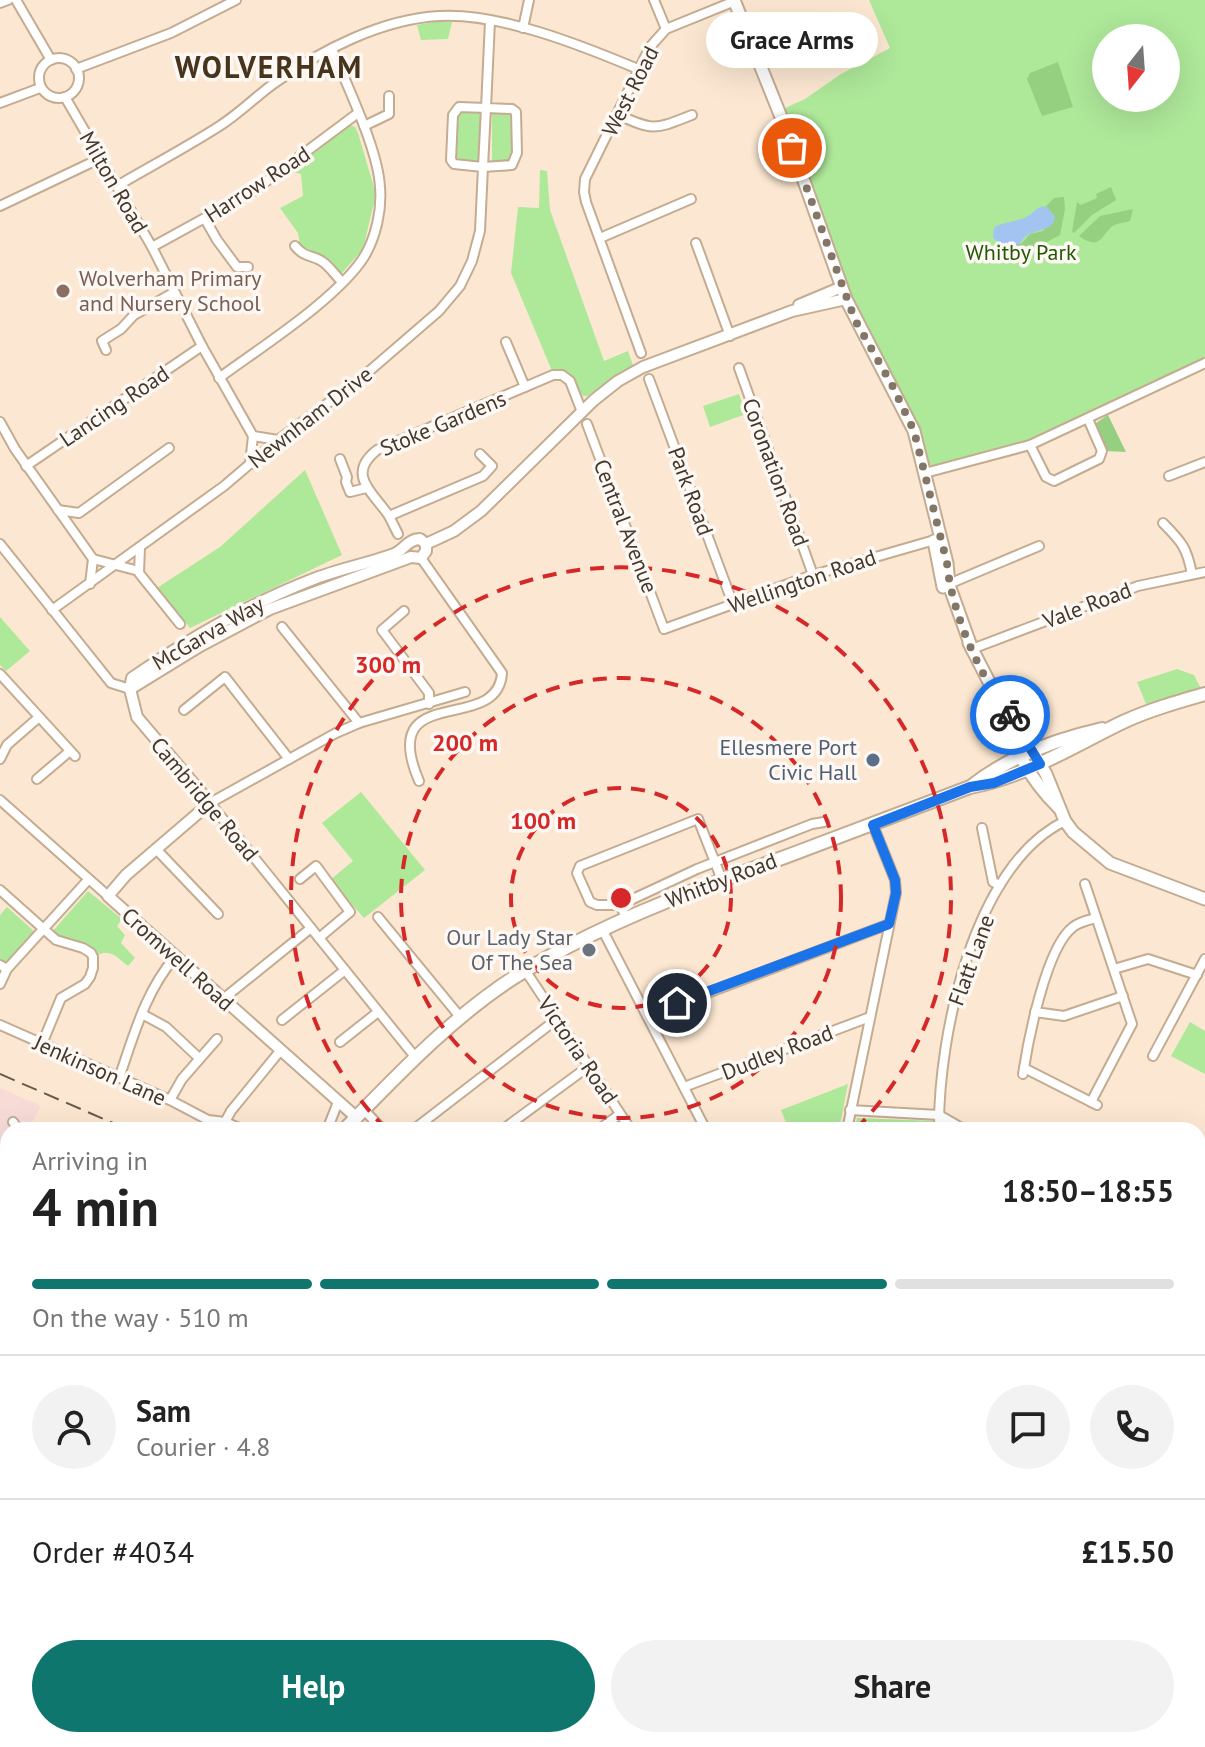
<!DOCTYPE html>
<meta charset="utf-8">
<style>
body{margin:0;font-family:"PT Sans",sans-serif;background:#f2f2f2;color:#222;height:100vh;display:flex;flex-direction:column;font-size:30px;white-space:nowrap}
*{box-sizing:border-box;margin:0}
p{font-size:26px;color:#767676}
.icon{flex:none;width:44px;height:44px;fill:none;stroke:currentColor;stroke-width:2;stroke-linecap:round;stroke-linejoin:round}
.map{position:relative;flex:1;overflow:hidden}
.details{position:absolute;left:0px;top:1122px;width:1206px;height:626px;display:flex;flex-direction:column;background:#fff;border-radius:24px 24px 0 0;box-shadow:0 8px 32px #0002}
.details>*{flex:none}
.needle{width:52px;rotate:197deg}
.buttons{position:absolute;left:1092px;top:24px;display:grid;gap:16px}
.buttons a{display:grid;place-items:center;width:88px;height:88px;border-radius:50%;background:#fff;box-shadow:0 8px 32px #0002;font-size:40px}
.pin{position:absolute;display:grid;place-items:center;width:68px;height:68px;color:#fff;margin:-34px;border:4px solid #fff;border-radius:50%;box-shadow:0 2px 8px #0007}
.courier{position:absolute;display:grid;place-items:center;width:80px;height:80px;margin:-40px;border:6px solid #1a73e8;border-radius:50%;background:#fff;color:#222;box-shadow:0 2px 10px #0007}
.bubble{position:absolute;height:56px;border-radius:28px;background:#fff;box-shadow:0 8px 32px #0002;font-size:26px;font-weight:700;line-height:56px;text-align:center}
.headline em{font-style:normal;font-weight:700}
.headline div{display:flex;flex-direction:column-reverse}
.headline{display:flex;align-items:center;justify-content:space-between;height:136px;padding:0 32px}
h1{font-size:52px;font-weight:700;line-height:60px}
.bar{display:grid;grid-template-columns:repeat(4,1fr);gap:12px 8px;align-content:center;height:96px;padding:0 32px}
.bar i{height:10px;border-radius:6px;background:#e0e0e0}
.bar .active{background:#0f766e}
.bar p{grid-column:span 4}
.line{display:flex;align-items:center;gap:20px;padding:0 32px;border-top:2px solid #e0e0e0}
.line div{flex:1}
.round{display:grid;place-items:center;flex:none;width:84px;height:84px;border-radius:42px;background:#f2f2f2}
.action{display:flex;gap:16px;margin-top:auto;padding:16px 32px}
.action a{flex:1;height:92px;border-radius:48px;background:#0f766e;color:#fff;font-size:32px;font-weight:700;line-height:92px;text-align:center}
.action a+a{background:#f2f2f2;color:#222}
.map>svg:first-child{display:block}
.industrial{fill:#f6dbd7}
.green{fill:#aee899;fill-rule:evenodd}
.forest{fill:#95d081}
.water{fill:#a3c3f1}
.lines{fill:none;stroke-linecap:round;stroke-linejoin:round}
.stream{stroke:#a3c3f1;stroke-width:2}
.minor-casing{stroke:#c4ac92;stroke-width:12}
.tertiary-casing{stroke:#c4ac92;stroke-width:14}
.secondary-casing{stroke:#c4ac92;stroke-width:15}
.primary-casing{stroke:#c4ac92;stroke-width:16}
.minor{stroke:#fff;stroke-width:8}
.tertiary{stroke:#fff;stroke-width:10}
.secondary{stroke:#fff;stroke-width:11}
.primary{stroke:#fff;stroke-width:12}
.rail{stroke:#675b4e;stroke-width:2;stroke-dasharray:16 8;stroke-linecap:butt}
.done{stroke:#837667;stroke-width:8;stroke-dasharray:0 14.4}
.route{stroke:#1a73e8;stroke-width:10}
.ring{fill:none;stroke:#d62828;stroke-width:4;stroke-dasharray:14 10}
.education-dot{fill:#8d6e63;stroke:#fdf8f3;stroke-width:3}
.service-dot{fill:#5c6f8a;stroke:#fdf8f3;stroke-width:3}
.worship-dot{fill:#6b7280;stroke:#fdf8f3;stroke-width:3}
.labels{text-anchor:middle;stroke-width:7;stroke-linejoin:round;paint-order:stroke}
.street-label{font-size:22px;fill:#42382d;stroke:#fdf8f3}
.park-label{font-size:22px;fill:#235905;stroke:#fdf8f3}
.education-label{font-size:22px;fill:#785e54;stroke:#fdf8f3;text-anchor:start}
.service-label{font-size:22px;fill:#4e5e75;stroke:#fdf8f3;text-anchor:end}
.worship-label{font-size:22px;fill:#5b616d;stroke:#fdf8f3;text-anchor:end}
.district-label{font-size:30px;font-weight:bold;letter-spacing:2px;fill:#48341d;stroke:#fdf8f3}
.centre{fill:#d62828;stroke:#fdf8f3;stroke-width:4}
.ring-label{font-size:24px;text-anchor:middle;font-weight:bold;fill:#d62828;stroke:#fdf8f3;stroke-width:7;stroke-linejoin:round;paint-order:stroke}
</style>
<div class="map">
<svg width="1205" height="1747" viewBox="0 0 1205 1747">
<rect width="100%" height="100%" fill="#fce8d2"/>
<g class="industrial">
<path d="M0 1088 41 1106 28 1130H8V1228L0 1207Z"/>
<path d="M1198 1628 1205 1630V1747H1087L1086 1740H1198Z"/>
</g>
<g class="green">
<path d="M869 0H1205V357L1084 418 1028 442 928 467 860 324 785 108 805 99 841 74 890 48ZM1106 38H1166V98H1106Z"/>
<path d="M434 22H452L448 39 421 40 417 25Z"/>
<path d="M458 110 479 111 481 116 480 154 477 162 454 161 455 115Z"/>
<path d="M509 111 514 114 513 159 511 162H492V113Z"/>
<path d="M350 125 355 127 358 133 376 194 363 249 341 274 329 261 300 245 298 233 280 208 303 196 301 174 290 171Z"/>
<path d="M540 170 547 171 550 210 604 361 628 351 633 365 587 396H583L566 371H552L511 273 518 207 539 208Z"/>
<path d="M739 394 746 414 710 427 703 406Z"/>
<path d="M305 470 342 555 190 628 157 588 220 547Z"/>
<path d="M0 617 30 651 6 671 0 665Z"/>
<path d="M1177 669 1194 675 1201 689 1146 704 1137 682Z"/>
<path d="M361 792 425 870 364 918 330 880 353 861 322 823Z"/>
<path d="M88 891 122 919 117 926 125 935 121 943 135 958 128 966C117 957 111 949 97 955 84 943 66 943 52 932Z"/>
<path d="M7 907 35 932 7 964 0 961V915Z"/>
<path d="M1190 1022 1205 1031V1074L1171 1056Z"/>
<path d="M848 1084 839 1130H789L781 1110Z"/>
<path d="M857 1118 933 1121V1130H854Z"/>
<path d="M190 1740H307L310 1747H179Z"/>
</g>
<g class="forest">
<path d="M1058 62 1073 107 1042 116 1027 79 1030 73Z"/>
<path d="M1111 187 1116 200 1092 215 1074 233 1072 232 1077 202 1081 205 1097 198 1096 194Z"/>
<path d="M1064 197 1065 209 1060 235 1011 261 1003 262 992 250 996 242 999 245 1021 244 1030 234 1043 231 1055 217 1046 206 1054 198Z"/>
<path d="M1133 209 1130 221C1126 223 1122 222 1117 224 1101 229 1104 254 1079 236L1100 216Z"/>
<path d="M1108 415 1126 452 1105 451 1093 425Z"/>
<path d="M714 1740H781L811 1747H715Z"/>
</g>
<path class="water" d="M1046 206 1055 217 1054 222C1046 231 1040 229 1030 234 1020 238 1022 247 1009 250L993 238 994 228C1004 221 1019 222 1028 216 1036 211 1036 207 1046 206Z"/>
<g class="lines">
<path class="stream" d="M781 1740 811 1747"/>
<defs>
<g id="minor">
<path d="M16 0 51 60"/>
<path d="M654 0 666 29"/>
<path d="M0 3 8 0"/>
<path d="M523 28 529 0"/>
<circle cx="59" cy="78" r="20"/>
<path d="M76 69 171 33 236 0"/>
<path d="M65 97 152 247 202 346 253 436 278 440"/>
<path d="M0 103 40 88"/>
<path d="M459 107 486 108 483 167 454 164 451 160 453 115Z"/>
<path d="M617 114C654 132 656 129 692 115"/>
<path d="M364 126 389 114V96"/>
<path d="M117 186C151 166 185 148 218 127 239 114 256 96 276 82 322 50 382 19 439 16 499 12 583 46 638 69"/>
<path d="M0 206 101 158"/>
<path d="M205 219 217 240 237 267H248"/>
<path d="M600 238 691 199"/>
<path d="M696 243 730 336"/>
<path d="M295 246C306 259 312 254 323 262 330 267 336 276 342 282"/>
<path d="M152 247 252 192 358 113"/>
<path d="M506 342 525 387"/>
<path d="M106 350 102 341 121 329 134 315 173 293"/>
<path d="M641 353 586 202 584 192 585 179 650 47 666 29 735 1"/>
<path d="M739 368 813 575"/>
<path d="M219 378C261 347 337 299 364 257 376 237 382 210 380 187 378 149 347 86 332 49"/>
<path d="M649 379 733 604"/>
<path d="M0 422 15 449 93 559 139 571"/>
<path d="M587 424 664 629 813 575 938 539"/>
<path d="M1030 445 1046 477 1054 481 1099 459 1102 451 1088 419"/>
<path d="M340 459 347 477 346 482 350 492 366 488"/>
<path d="M250 464 253 436"/>
<path d="M26 466 202 346"/>
<path d="M925 473 1030 445 1205 363"/>
<path d="M1169 476 1205 462"/>
<path d="M58 510 79 513 169 448"/>
<path d="M389 516 483 476 492 466 480 454"/>
<path d="M1163 523C1182 542 1187 548 1192 574"/>
<path d="M398 534C395 528 392 522 389 516 374 493 345 475 377 450L553 375H562L570 381 582 412"/>
<path d="M0 544 111 683 130 689"/>
<path d="M140 547 139 573 180 624"/>
<path d="M90 584 93 559"/>
<path d="M944 586 1039 546"/>
<path d="M52 610 224 486 278 440 359 380 439 311 460 286 472 261 480 231 483 167 512 165 517 153 516 112 512 109 486 108 490 21"/>
<path d="M404 611 382 630 429 693V704"/>
<path d="M282 627 359 723"/>
<path d="M972 649 1138 586 1205 572"/>
<path d="M0 674 75 756"/>
<path d="M184 710 225 677 289 759"/>
<path d="M0 759 7 745 38 718"/>
<path d="M37 779 70 751"/>
<path d="M419 781C376 680 498 736 502 673L421 558"/>
<path d="M0 800 108 896"/>
<path d="M982 828 993 882 1000 885"/>
<path d="M156 849 218 914"/>
<path d="M300 879 316 866 350 912 319 938"/>
<path d="M1085 884 1132 1024 1091 1102"/>
<path d="M0 890 56 940 83 948 91 953 93 957V968L90 977 85 984 61 998 42 1044"/>
<path d="M620 905 697 869 812 824 824 822"/>
<path d="M378 917 461 1018"/>
<path d="M626 917 620 905H597L590 902 577 873 580 866 698 819 722 880"/>
<path d="M602 929 706 1130"/>
<path d="M0 965 7 969 88 880"/>
<path d="M1114 969 1148 959 1197 975"/>
<path d="M525 970 631 1130"/>
<path d="M0 984 7 969"/>
<path d="M223 999 311 928"/>
<path d="M1035 1012 1064 1016 1123 996"/>
<path d="M142 1014 166 1027 199 1058"/>
<path d="M647 1016 889 924"/>
<path d="M282 1020 345 970"/>
<path d="M0 1025 170 1100 208 1120 225 1122 244 1130"/>
<path d="M340 1042 378 1012"/>
<path d="M1153 1056 1205 959"/>
<path d="M416 1058 210 803 336 733 359 723 465 692"/>
<path d="M1024 1068 1097 1105"/>
<path d="M1023 1074C1028 1041 1046 947 1073 927 1079 922 1088 920 1096 918"/>
<path d="M119 1078C134 1035 145 992 175 957"/>
<path d="M684 1087 870 1017"/>
<path d="M170 1100 182 1079 217 1039"/>
<path d="M364 1110 383 1130"/>
<path d="M850 1110 939 1115 965 1130"/>
<path d="M13 1122 19 1130"/>
<path d="M225 1122 231 1111 280 1051"/>
<path d="M327 1130 338 1102"/>
<path d="M413 1130 557 1019"/>
<path d="M502 1130 589 1066"/>
<path d="M598 1130 620 1114"/>
<path d="M847 1130 896 893 895 880 873 825"/>
<path d="M939 1130C938 1038 973 865 1065 821"/>
<path d="M1198 1260 1205 1265"/>
<path d="M0 1269 8 1273"/>
<path d="M1198 1427 1205 1412"/>
<path d="M1198 1456 1205 1440"/>
<path d="M1198 1527 1205 1530"/>
<path d="M0 1702 8 1698"/>
<path d="M1198 1735 1205 1738"/>
<path d="M140 1740 144 1747"/>
<path d="M341 1740 345 1747"/>
<path d="M529 1740 532 1747"/>
<path d="M635 1740 636 1747"/>
<path d="M912 1740 915 1747"/>
<path d="M1028 1740V1747"/>
<path d="M405 1747 420 1740"/>
<path d="M968 1747 982 1740"/>
<path d="M1192 1747 1196 1740"/>
</g>
<g id="tertiary">
<path d="M799 305 842 287"/>
<path d="M426 544 454 531 481 511 594 400 618 381 643 367 792 311 846 299"/>
<path d="M130 689 200 646 270 609 411 557 421 558 426 551V544"/>
<path d="M356 1117 108 896 126 875 210 803 137 717 130 689 132 678C189 639 247 605 311 580 338 569 367 564 394 554 404 550 408 539 420 539L426 544"/>
</g>
<g id="secondary">
<path d="M734 0 783 122 846 299 914 431 947 563 949 585 972 649"/>
<path d="M934 541 943 587"/>
<path d="M969 643 1001 705 1018 725 1046 774 1065 821 1073 832 1110 863 1205 899"/>
<path d="M1003 710C1013 748 1031 781 1059 808"/>
</g>
<g id="primary">
<path d="M973 785C1009 757 1058 739 1102 729"/>
<path d="M344 1130C397 1075 460 1009 526 970 589 932 656 904 725 879 807 849 889 818 970 787 1025 777 1073 746 1123 722 1149 710 1177 702 1205 694"/>
<path d="M0 1470 8 1461"/>
</g>
</defs>
<use href="#minor" class="minor-casing"/>
<use href="#tertiary" class="tertiary-casing"/>
<use href="#secondary" class="secondary-casing"/>
<use href="#primary" class="primary-casing"/>
<use href="#minor" class="minor"/>
<use href="#tertiary" class="tertiary"/>
<use href="#secondary" class="secondary"/>
<use href="#primary" class="primary"/>
<g class="rail">
<path d="M0 1074 129 1130"/>
<path d="M1198 1599 1205 1602"/>
</g>
</g>
<g class="lines">
<path class="done" d="M792 148 855 320 892 385 914 431 947 563C951 611 980 678 1010 715"/>
<path class="route" d="M677 1003 889 924 896 893 895 880 873 825 970 787 994 783 1040 764 1010 715"/>
</g>
<g class="ring">
<circle cx="621" cy="898" r="110"/>
<circle cx="621" cy="898" r="220"/>
<path d="M386 1129A330 330 0 1 1 856 1129"/>
</g>
<circle class="education-dot" cx="63" cy="291" r="8"/>
<circle class="service-dot" cx="873" cy="760" r="8"/>
<circle class="worship-dot" cx="589" cy="950" r="8"/>
<g class="labels">
<g class="street-label">
<text transform="translate(630 91) rotate(-63)" y="8">West Road</text>
<text transform="translate(114 182) rotate(60)" y="8">Milton Road</text>
<text transform="translate(257 184) rotate(-33)" y="8">Harrow Road</text>
<text transform="translate(114 406) rotate(-34)" y="8">Lancing Road</text>
<text transform="translate(310 417) rotate(-38)" y="8">Newnham Drive</text>
<text transform="translate(443 423) rotate(-23)" y="8">Stoke Gardens</text>
<text transform="translate(776 472) rotate(70)" y="8">Coronation Road</text>
<text transform="translate(691 491) rotate(70)" y="8">Park Road</text>
<text transform="translate(626 526) rotate(69)" y="8">Central Avenue</text>
<text transform="translate(802 581) rotate(-19)" y="8">Wellington Road</text>
<text transform="translate(1087 605) rotate(-21)" y="8">Vale Road</text>
<text transform="translate(208 633) rotate(-30)" y="8">McGarva Way</text>
<text transform="translate(205 799) rotate(50)" y="8">Cambridge Road</text>
<text transform="translate(721 880) rotate(-21)" y="8">Whitby Road</text>
<text transform="translate(178 959) rotate(42)" y="8">Cromwell Road</text>
<text transform="translate(971 960) rotate(-70)" y="8">Flatt Lane</text>
<text transform="translate(578 1050) rotate(56)" y="8">Victoria Road</text>
<text transform="translate(777 1052) rotate(-21)" y="8">Dudley Road</text>
<text transform="translate(100 1070) rotate(24)" y="8">Jenkinson Lane</text>
</g>
<g class="park-label">
<text x="1021" y="260">Whitby Park</text>
</g>
<g class="education-label">
<text x="79" y="286">Wolverham Primary<tspan x="79" dy="25">and Nursery School</tspan></text>
</g>
<g class="service-label">
<text x="857" y="755">Ellesmere Port<tspan x="857" dy="25">Civic Hall</tspan></text>
</g>
<g class="worship-label">
<text x="573" y="945">Our Lady Star<tspan x="573" dy="25">Of The Sea</tspan></text>
</g>
<g class="district-label">
<text x="269" y="78">WOLVERHAM</text>
</g>
</g>
<circle cx="621" cy="898" r="12" class="centre"/>
<g class="ring-label">
<text x="388" y="673">300 m</text>
<text x="465" y="751">200 m</text>
<text x="543" y="829">100 m</text>
</g>
</svg>
<div class="buttons">
<a><svg class="needle" viewBox="-14 -14 28 28"><path d="M0-13l5 13h-10z" fill="#e53935"/><path d="M0 13l5-13h-10z" fill="#767676"/></svg></a>
</div>
<div class="pin" style="left:792px;top:148px;background:#ea580c"><svg class="icon" aria-label="bag" viewBox="0 0 24 24"><path d="M5 8h14l-1 12H6zM9 8a3 3 0 0 1 6 0"/></svg></div>
<div class="pin" style="left:677px;top:1003px;background:#1f2937"><svg class="icon" aria-label="home" viewBox="0 0 24 24"><path d="M3 11l9-7 9 7M6 9v11h12V9"/></svg></div>
<div class="courier" style="left:1010px;top:715px"><svg class="icon" aria-label="bike" viewBox="0 0 24 24"><circle cx="6" cy="16" r="4"/><circle cx="18" cy="16" r="4"/><path d="M6 16l4-8h5l3 8M10 8l3 8H6M13 5h3"/></svg></div>
<div class="bubble" style="left:706px;top:12px;width:172px">Grace Arms</div>
<section class="details">
<div class="headline"><div><h1>4 min</h1><p>Arriving in</p></div><em>18:50–18:55</em></div>
<div class="bar"><i class="active"></i><i class="active"></i><i class="active"></i><i></i><p>On the way · 510 m</p></div>
<div class="line" style="height:144px"><a class="round"><svg class="icon" aria-label="person" viewBox="0 0 24 24"><circle cx="12" cy="8" r="4"/><path d="M4 21q1-7 8-7t8 7"/></svg></a><div><b>Sam</b><p>Courier · 4.8</p></div><a class="round"><svg class="icon" aria-label="chat" viewBox="0 0 24 24"><path d="M4 5h16v11H9l-5 4z"/></svg></a><a class="round"><svg class="icon" aria-label="phone" viewBox="0 0 24 24"><path d="M5 4h4l2 5-3 2q2 4 5 5l2-3 5 2v4C11 20 4 13 5 4z"/></svg></a></div>
<div class="line" style="height:104px"><div>Order #4034</div><b>£15.50</b></div>
<div class="action"><a>Help</a><a>Share</a></div>
</section>
</div>
